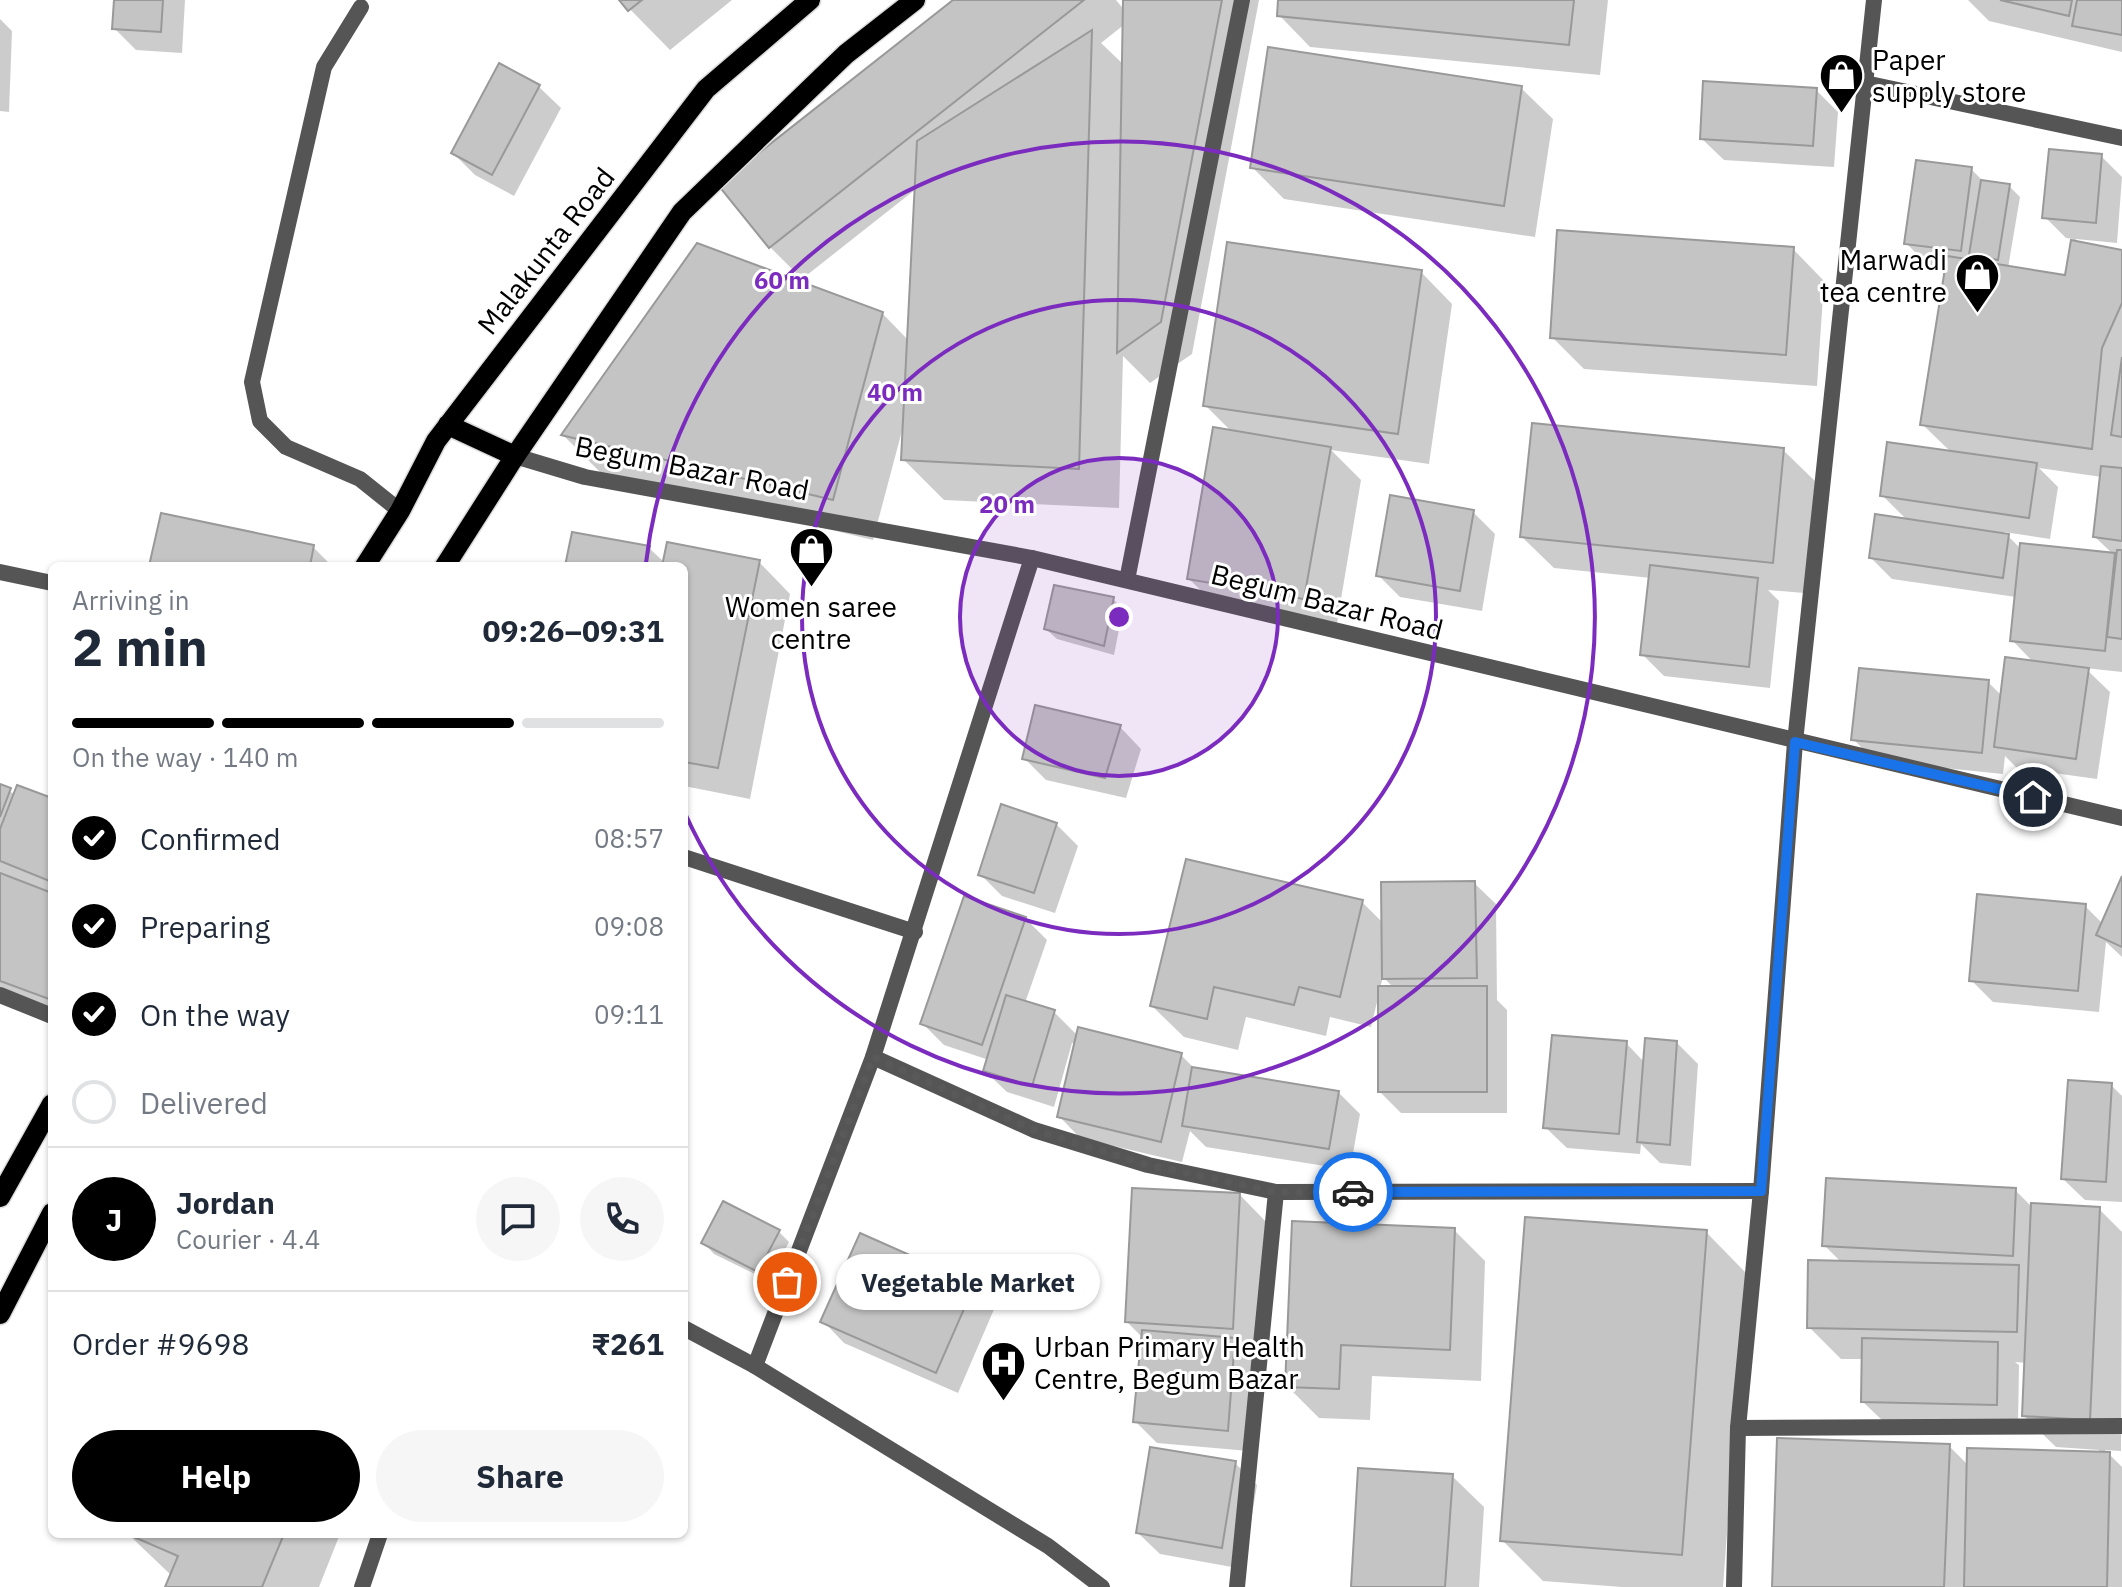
<!DOCTYPE html>
<meta charset="utf-8">
<style>
body{margin:0;font-family:"IBM Plex Sans",sans-serif;background:#f6f6f7;color:#1f2937;height:100vh;display:flex;flex-direction:column;font-size:30px;white-space:nowrap}
*{box-sizing:border-box;margin:0}
p{font-size:26px;color:#747a83}
.icon{flex:none;width:44px;height:44px;fill:none;stroke:currentColor;stroke-width:2;stroke-linecap:round;stroke-linejoin:round}
.map{position:relative;flex:1;overflow:hidden}
.details{position:absolute;left:48px;top:562px;width:640px;height:976px;display:flex;flex-direction:column;background:#fff;border-radius:12px;box-shadow:0 2px 6px #0004}
.details>*{flex:none}
.pin{position:absolute;display:grid;place-items:center;width:68px;height:68px;color:#fff;margin:-34px;border:4px solid #fff;border-radius:50%;box-shadow:0 2px 8px #0007}
.courier{position:absolute;display:grid;place-items:center;width:80px;height:80px;margin:-40px;border:6px solid #1a73e8;border-radius:50%;background:#fff;color:#222;box-shadow:0 2px 10px #0007}
.bubble{position:absolute;height:56px;border-radius:28px;background:#fff;box-shadow:0 2px 6px #0004;font-size:26px;font-weight:800;line-height:56px;text-align:center}
.head em{font-style:normal;font-weight:800}
.head div{display:flex;flex-direction:column-reverse}
.head{display:flex;align-items:center;justify-content:space-between;height:136px;padding:0 24px}
h1{font-size:52px;font-weight:800;line-height:60px}
.bar{display:grid;grid-template-columns:repeat(4,1fr);gap:12px 8px;align-content:center;height:96px;padding:0 24px}
.bar i{height:10px;border-radius:6px;background:#e0e1e3}
.bar .active{background:#000}
.bar p{grid-column:span 4}
.line{display:flex;align-items:center;gap:20px;padding:0 24px;border-top:2px solid #e0e1e3}
.line div{flex:1}
.round{display:grid;place-items:center;flex:none;width:84px;height:84px;border-radius:42px;background:#f6f6f7}
ol{padding:0 24px;list-style:none}
li{display:flex;align-items:center;gap:24px;height:88px}
li p{margin-inline-start:auto}
li .icon{padding:8px;border-radius:50%;background:#000;color:#fff;stroke-width:4}
li:last-child{color:#747a83}
li i{width:44px;height:44px;border:4px solid #e0e1e3;border-radius:50%}
.button{display:flex;gap:16px;margin-top:auto;padding:16px 24px}
.button a{flex:1;height:92px;border-radius:48px;background:#000;color:#fff;font-size:32px;font-weight:800;line-height:92px;text-align:center}
.button a+a{background:#f6f6f7;color:#1f2937}
.map>svg:first-child{display:block}
.shadow{fill:#0003;fill-rule:evenodd}
.building{fill:#c4c4c4;stroke:#999;stroke-width:2}
.lines{fill:none;stroke-linecap:round;stroke-linejoin:round}
.primary-casing{stroke:#dbdbdb;stroke-width:23}
.minor{stroke:#555;stroke-width:16}
.primary{stroke:#000;stroke-width:20}
.done{stroke:#595959;stroke-width:8;stroke-dasharray:0 14.4}
.route{stroke:#1a73e8;stroke-width:10}
.ring{fill:none;stroke:#7b2cbf;stroke-width:4}
.labels{text-anchor:middle;stroke-width:6;stroke-linejoin:round;paint-order:stroke}
.poi-label{font-size:28px;fill:#000;stroke:#fff;text-anchor:start}
.street-label{font-size:28px;fill:#000;stroke:#fff}
.centre{fill:#7b2cbf;stroke:#fff;stroke-width:4}
.ring-label{font-size:24px;text-anchor:middle;font-weight:bold;fill:#7b2cbf;stroke:#fff;stroke-width:6;stroke-linejoin:round;paint-order:stroke}
</style>
<div class="map">
<svg width="2122" height="1587" viewBox="0 0 2122 1587">
<rect width="100%" height="100%" fill="#fff"/>
<g class="shadow">
<path d="M116 0H185L182 53 136 50 114 28Z"/>
<path d="M621 0H732L670 50Z"/>
<path d="M957 0H1116L1125 11V0H1259L1192 354 1150 383 1123 356 1119 508 944 500 903 459V427L873 540 603 475 563 435 882 313 909 341 916 189 802 279 770 247 721 185ZM1125 24 1124 65 1101 43Z"/>
<path d="M1280 0H1608L1600 75 1310 47 1279 15Z"/>
<path d="M1968 0H2122V52L1989 21Z"/>
<path d="M0 19 12 31 9 112 0 111Z"/>
<path d="M500 66 539 87 561 108 514 196 475 175 453 153Z"/>
<path d="M1521 88 1553 119 1535 237 1284 199 1252 167Z"/>
<path d="M1816 90 1838 112 1834 167 1724 160 1702 139Z"/>
<path d="M2101 156 2122 177 2117 243 2076 239 2075 242 2122 252V672L2085 668 2110 692 2097 779 2017 768 2005 756 2003 774 1875 761 1853 739 1988 682 2002 696 2034 663 2012 640 2016 597 1892 579 1871 558 1908 521 1882 495 1952 453 1922 424 1947 267 1928 265 1906 243 1971 169 1984 182 2009 186 2020 197 2008 268 2067 277 2073 239 2066 238 2045 217ZM2039 468 2102 477 2095 537 2114 555 2022 550 2004 532 2050 539 2058 487Z"/>
<path d="M1793 249 1824 281 1817 386 1584 369 1552 337Z"/>
<path d="M1421 272 1452 304 1429 464 1331 450 1361 480 1336 629 1221 610 1189 579 1232 432 1205 405Z"/>
<path d="M1783 450 1815 481 1804 593 1768 590 1779 601 1770 688 1664 676 1642 654 1651 578 1554 568 1522 537Z"/>
<path d="M1473 512 1495 534 1482 611 1400 597 1378 575Z"/>
<path d="M313 547 332 566H151Z"/>
<path d="M649 548 665 563 759 562 790 594 750 799 684 786V566H567Z"/>
<path d="M1113 599 1123 609 1114 655 1057 639 1046 629Z"/>
<path d="M1120 727 1141 749 1126 798 1046 780 1024 758Z"/>
<path d="M0 786 16 795 52 800V1013L0 993Z"/>
<path d="M1056 824 1078 846 1055 913 1002 896 980 874Z"/>
<path d="M2122 881V957L2106 942 2099 1012 1993 1002 1971 980 2085 906 2103 924Z"/>
<path d="M1474 883 1496 904 1497 1000 1507 1010V1113H1401L1380 1092 1378 998 1371 1027 1330 1017 1326 1036 1246 1017 1238 1050 1184 1037 1152 1006 1362 902 1384 924ZM1383 977 1394 988H1380Z"/>
<path d="M1025 918 1047 940 1025 1003 1054 1012 1078 1036 1181 1055 1196 1070 1338 1092 1360 1114 1350 1170 1206 1147 1190 1131 1182 1162 1080 1138 1059 1116 1076 1044 1072 1043 1054 1107 1007 1092 985 1071 989 1060 944 1045 922 1023Z"/>
<path d="M1676 1042 1698 1064 1691 1166 1660 1163 1641 1144 1640 1154 1567 1148 1545 1127 1626 1043 1645 1063Z"/>
<path d="M2111 1085 2122 1096V1202L2085 1200 2063 1179Z"/>
<path d="M2015 1190 2033 1208 2099 1209 2122 1232 2121 1451 2105 1450 2122 1467V1587H1774L1949 1446 1969 1466 2099 1453V1450L2056 1447 2024 1416 2027 1363 2015 1362 2019 1365 2018 1426 1885 1423 1863 1402 1864 1359H1841L1809 1327 1842 1263 1824 1245Z"/>
<path d="M1240 1195 1271 1227 1249 1451 1157 1443 1135 1421 1143 1338 1127 1322Z"/>
<path d="M1454 1230 1485 1261 1481 1381 1372 1376 1370 1420 1319 1418 1287 1386Z"/>
<path d="M779 1232 789 1242 769 1281 714 1254 704 1243Z"/>
<path d="M1706 1232 1746 1273 1723 1587H1622L1543 1581 1502 1540Z"/>
<path d="M974 1286 995 1307 958 1393 844 1343 823 1321Z"/>
<path d="M1235 1463 1257 1485 1243 1569 1160 1554 1138 1533Z"/>
<path d="M1452 1476 1484 1507 1479 1587H1353Z"/>
<path d="M340 1534 319 1587H168L172 1576 129 1535Z"/>
</g>
<g class="building">
<path d="M114 0H163L161 32 112 29Z"/>
<path d="M619 0H642L628 11Z"/>
<path d="M953 0H1084L769 248 718 185Z"/>
<path d="M1123 0H1222L1161 322 1117 353Z"/>
<path d="M1278 0H1574L1569 45 1277 16Z"/>
<path d="M2000 0H2072L2069 16Z"/>
<path d="M2077 0H2122V35L2072 26Z"/>
<path d="M1092 30 1079 469 901 460 917 141Z"/>
<path d="M1268 47 1522 86 1504 206 1250 168Z"/>
<path d="M499 63 540 85 492 175 451 153Z"/>
<path d="M1703 81 1817 88 1813 146 1700 139Z"/>
<path d="M2049 149 2102 154 2096 223 2042 218Z"/>
<path d="M1916 160 1972 167 1961 251 1904 244Z"/>
<path d="M1981 180 2010 184 1998 260 1969 255Z"/>
<path d="M1557 230 1794 247 1786 355 1550 338Z"/>
<path d="M2071 240 2122 250V303L2102 348 2092 449 1920 425 1947 256 2065 275Z"/>
<path d="M1227 242 1422 270 1398 434 1203 406Z"/>
<path d="M697 243 883 312 833 500 561 435Z"/>
<path d="M2122 357V437L2111 435Z"/>
<path d="M1532 423 1784 448 1773 563 1520 537Z"/>
<path d="M1213 427 1331 447 1304 599 1187 579Z"/>
<path d="M1887 442 2037 463 2029 518 1880 496Z"/>
<path d="M2101 466 2122 468V541L2093 537Z"/>
<path d="M1390 495 1474 510 1460 591 1376 576Z"/>
<path d="M161 513 314 545 310 566H149Z"/>
<path d="M1875 514 2009 534 2003 578 1869 558Z"/>
<path d="M572 532 650 546 646 566H565Z"/>
<path d="M667 542 760 560 718 768 684 762V566H662Z"/>
<path d="M2020 543 2115 553 2105 651 2010 641Z"/>
<path d="M2117 550H2122V639L2107 637Z"/>
<path d="M1650 565 1758 578 1749 667 1640 655Z"/>
<path d="M1054 585 1114 597 1104 646 1044 629Z"/>
<path d="M2005 657 2089 668 2076 759 1994 747Z"/>
<path d="M1859 668 1989 680 1982 753 1851 740Z"/>
<path d="M1035 705 1121 725 1105 778 1022 759Z"/>
<path d="M0 784 11 788 0 817Z"/>
<path d="M17 785 52 798V882L0 861V829Z"/>
<path d="M1001 804 1057 823 1034 893 978 875Z"/>
<path d="M1186 859 1363 900 1340 997 1299 987 1294 1005 1214 987 1207 1019 1150 1006Z"/>
<path d="M0 873 52 893V991L49 999 0 981Z"/>
<path d="M2122 876V947L2096 935Z"/>
<path d="M1475 881 1477 978 1382 979 1381 882Z"/>
<path d="M1977 894 2086 904 2078 991 1969 981Z"/>
<path d="M964 896 1026 917 982 1045 920 1024Z"/>
<rect x="1378" y="986" width="109" height="106"/>
<path d="M1006 995 1055 1010 1032 1086 983 1071Z"/>
<path d="M1078 1027 1182 1053 1161 1142 1057 1117Z"/>
<path d="M1552 1035 1627 1041 1619 1134 1543 1128Z"/>
<path d="M1645 1038 1677 1041 1670 1145 1637 1142Z"/>
<path d="M1192 1067 1339 1091 1329 1149 1182 1126Z"/>
<path d="M2068 1080 2112 1083 2106 1182 2061 1179Z"/>
<path d="M1826 1178 2016 1188 2013 1256 1822 1246Z"/>
<path d="M1132 1188 1240 1193 1233 1329 1125 1322Z"/>
<path d="M723 1201 780 1230 758 1272 701 1243Z"/>
<path d="M2031 1203 2100 1207 2090 1420 2022 1416Z"/>
<path d="M1525 1217 1707 1230 1682 1555 1500 1541Z"/>
<path d="M1292 1221 1455 1228 1450 1350 1341 1345 1339 1389 1285 1387Z"/>
<path d="M860 1233 975 1284 936 1373 820 1322Z"/>
<path d="M1808 1260 2019 1265 2017 1332 1807 1328Z"/>
<path d="M1142 1330 1235 1338 1228 1431 1133 1422Z"/>
<path d="M1862 1338 1998 1342 1997 1405 1861 1402Z"/>
<path d="M1777 1438 1950 1444 1944 1587H1772Z"/>
<path d="M1150 1447 1236 1461 1222 1548 1136 1533Z"/>
<path d="M1967 1448 2110 1452 2107 1587H1964Z"/>
<path d="M1358 1468 1453 1474 1445 1587H1351Z"/>
<path d="M127 1534H284L262 1587H165L178 1556Z"/>
</g>
<g class="lines">
<defs>
<g id="primary">
<path d="M448 425 515 456"/>
<path d="M365 566 400 511 436 441 706 89 810 0"/>
<path d="M445 566 515 456 682 212 846 54 915 0"/>
<path d="M0 1197 52 1104"/>
<path d="M0 1314 52 1213"/>
</g>
</defs>
<use href="#primary" class="primary-casing"/>
<g class="minor">
<path d="M361 7 324 67 252 382 260 421 286 447 360 479 400 511"/>
<path d="M1865 83 2122 138"/>
<path d="M515 456 585 477 1032 558 2122 818"/>
<path d="M0 572 52 583"/>
<path d="M1127 580 1242 0"/>
<path d="M684 857 915 932"/>
<path d="M0 995 52 1016"/>
<path d="M873 1057 1034 1130 1148 1165 1276 1192 1761 1191"/>
<path d="M684 1328 755 1366 1048 1546 1102 1587"/>
<path d="M755 1366 873 1057 1032 558"/>
<path d="M1738 1428 2122 1426"/>
<path d="M362 1587 380 1534"/>
<path d="M1237 1587 1276 1192"/>
<path d="M1734 1587 1738 1428 1761 1191 1795 742 1874 0"/>
</g>
<use href="#primary" class="primary"/>
</g>
<g class="lines">
<path class="done" d="M787 1282 873 1057 1034 1130 1148 1165 1276 1192H1353"/>
<path class="route" d="M1353 1192 1761 1191 1795 742 2033 797"/>
</g>
<circle cx="1119" cy="617" r="159" fill="#7b2cbf" fill-opacity=".12"/>
<g class="ring">
<circle cx="1119" cy="617" r="159"/>
<circle cx="1119" cy="617" r="317"/>
<path d="M646 563A476 476 0 1 1 684 811"/>
</g>
<defs>
<symbol id="shop-pin" viewBox="-11 -11 22 30"><path d="M0 17L-7.5 6A9.5 9.5 0 1 1 7.5 6Z" fill="#000" stroke="#fff"/><path d="M-5-2.5h2.3a2.7 3.5 0 0 1 5.4 0H5L5.5 6h-11ZM-1.5-2.5h3a1.5 2.3 0 0 0-3 0Z" fill="#fff"/></symbol>
<symbol id="hospital-pin" viewBox="-11 -11 22 30"><path d="M0 17L-7.5 6A9.5 9.5 0 1 1 7.5 6Z" fill="#000" stroke="#fff"/><path d="M-5-5h3v3.5h4V-5h3V5h-3V1.5h-4V5h-3Z" fill="#fff"/></symbol>
</defs>
<g fill-rule="evenodd">
<use href="#shop-pin" x="1816" y="50" width="51" height="69"/>
<use href="#shop-pin" x="1952" y="250" width="51" height="69"/>
<use href="#shop-pin" x="786" y="524" width="51" height="69"/>
<use href="#hospital-pin" x="978" y="1338" width="51" height="69"/>
</g>
<g class="labels">
<g class="poi-label">
<text x="1872" y="70">Paper<tspan x="1872" dy="32">supply store</tspan></text>
<text x="1947" y="270" text-anchor="end">Marwadi<tspan x="1947" dy="32">tea centre</tspan></text>
<text x="811" y="617" text-anchor="middle">Women saree<tspan x="811" dy="32">centre</tspan></text>
<text x="1034" y="1357">Urban Primary Health<tspan x="1034" dy="32">Centre, Begum Bazar</tspan></text>
</g>
<g class="street-label">
<text transform="translate(546 251) rotate(-52)" y="10">Malakunta Road</text>
<text transform="translate(692 468) rotate(11)" y="10">Begum Bazar Road</text>
<text transform="translate(1327 602) rotate(14)" y="10">Begum Bazar Road</text>
</g>
</g>
<circle cx="1119" cy="617" r="12" class="centre"/>
<g class="ring-label">
<text x="782" y="289">60 m</text>
<text x="895" y="401">40 m</text>
<text x="1007" y="513">20 m</text>
</g>
</svg>
<div class="pin" style="left:787px;top:1282px;background:#ea580c"><svg class="icon" aria-label="bag" viewBox="0 0 24 24"><path d="M5 8h14l-1 12H6zM9 8a3 3 0 0 1 6 0"/></svg></div>
<div class="pin" style="left:2033px;top:797px;background:#1f2937"><svg class="icon" aria-label="home" viewBox="0 0 24 24"><path d="M3 11l9-7 9 7M6 9v11h12V9"/></svg></div>
<div class="courier" style="left:1353px;top:1192px"><svg class="icon" aria-label="car" viewBox="0 0 24 24"><path d="M5 17H2v-5l4-1 3-4h7l3 4 3 1v5h-3M9 17h6M6 11h13"/><circle cx="7" cy="17" r="2"/><circle cx="17" cy="17" r="2"/></svg></div>
<div class="bubble" style="left:836px;top:1254px;width:264px">Vegetable Market</div>
<section class="details">
<div class="head"><div><h1>2 min</h1><p>Arriving in</p></div><em>09:26–09:31</em></div>
<div class="bar"><i class="active"></i><i class="active"></i><i class="active"></i><i></i><p>On the way · 140 m</p></div>
<ol>
<li><svg class="icon" aria-label="check" viewBox="0 0 24 24"><path d="M5 12l5 5 9-10"/></svg>Confirmed<p>08:57</p></li>
<li><svg class="icon" aria-label="check" viewBox="0 0 24 24"><path d="M5 12l5 5 9-10"/></svg>Preparing<p>09:08</p></li>
<li><svg class="icon" aria-label="check" viewBox="0 0 24 24"><path d="M5 12l5 5 9-10"/></svg>On the way<p>09:11</p></li>
<li><i></i>Delivered</li>
</ol>
<div class="line" style="height:144px"><b class="round" style="background:#000;color:#fff">J</b><div><b>Jordan</b><p>Courier · 4.4</p></div><a class="round"><svg class="icon" aria-label="chat" viewBox="0 0 24 24"><path d="M4 5h16v11H9l-5 4z"/></svg></a><a class="round"><svg class="icon" aria-label="phone" viewBox="0 0 24 24"><path d="M5 4h4l2 5-3 2q2 4 5 5l2-3 5 2v4C11 20 4 13 5 4z"/></svg></a></div>
<div class="line" style="height:104px"><div>Order #9698</div><b>₹261</b></div>
<div class="button"><a>Help</a><a>Share</a></div>
</section>
</div>
